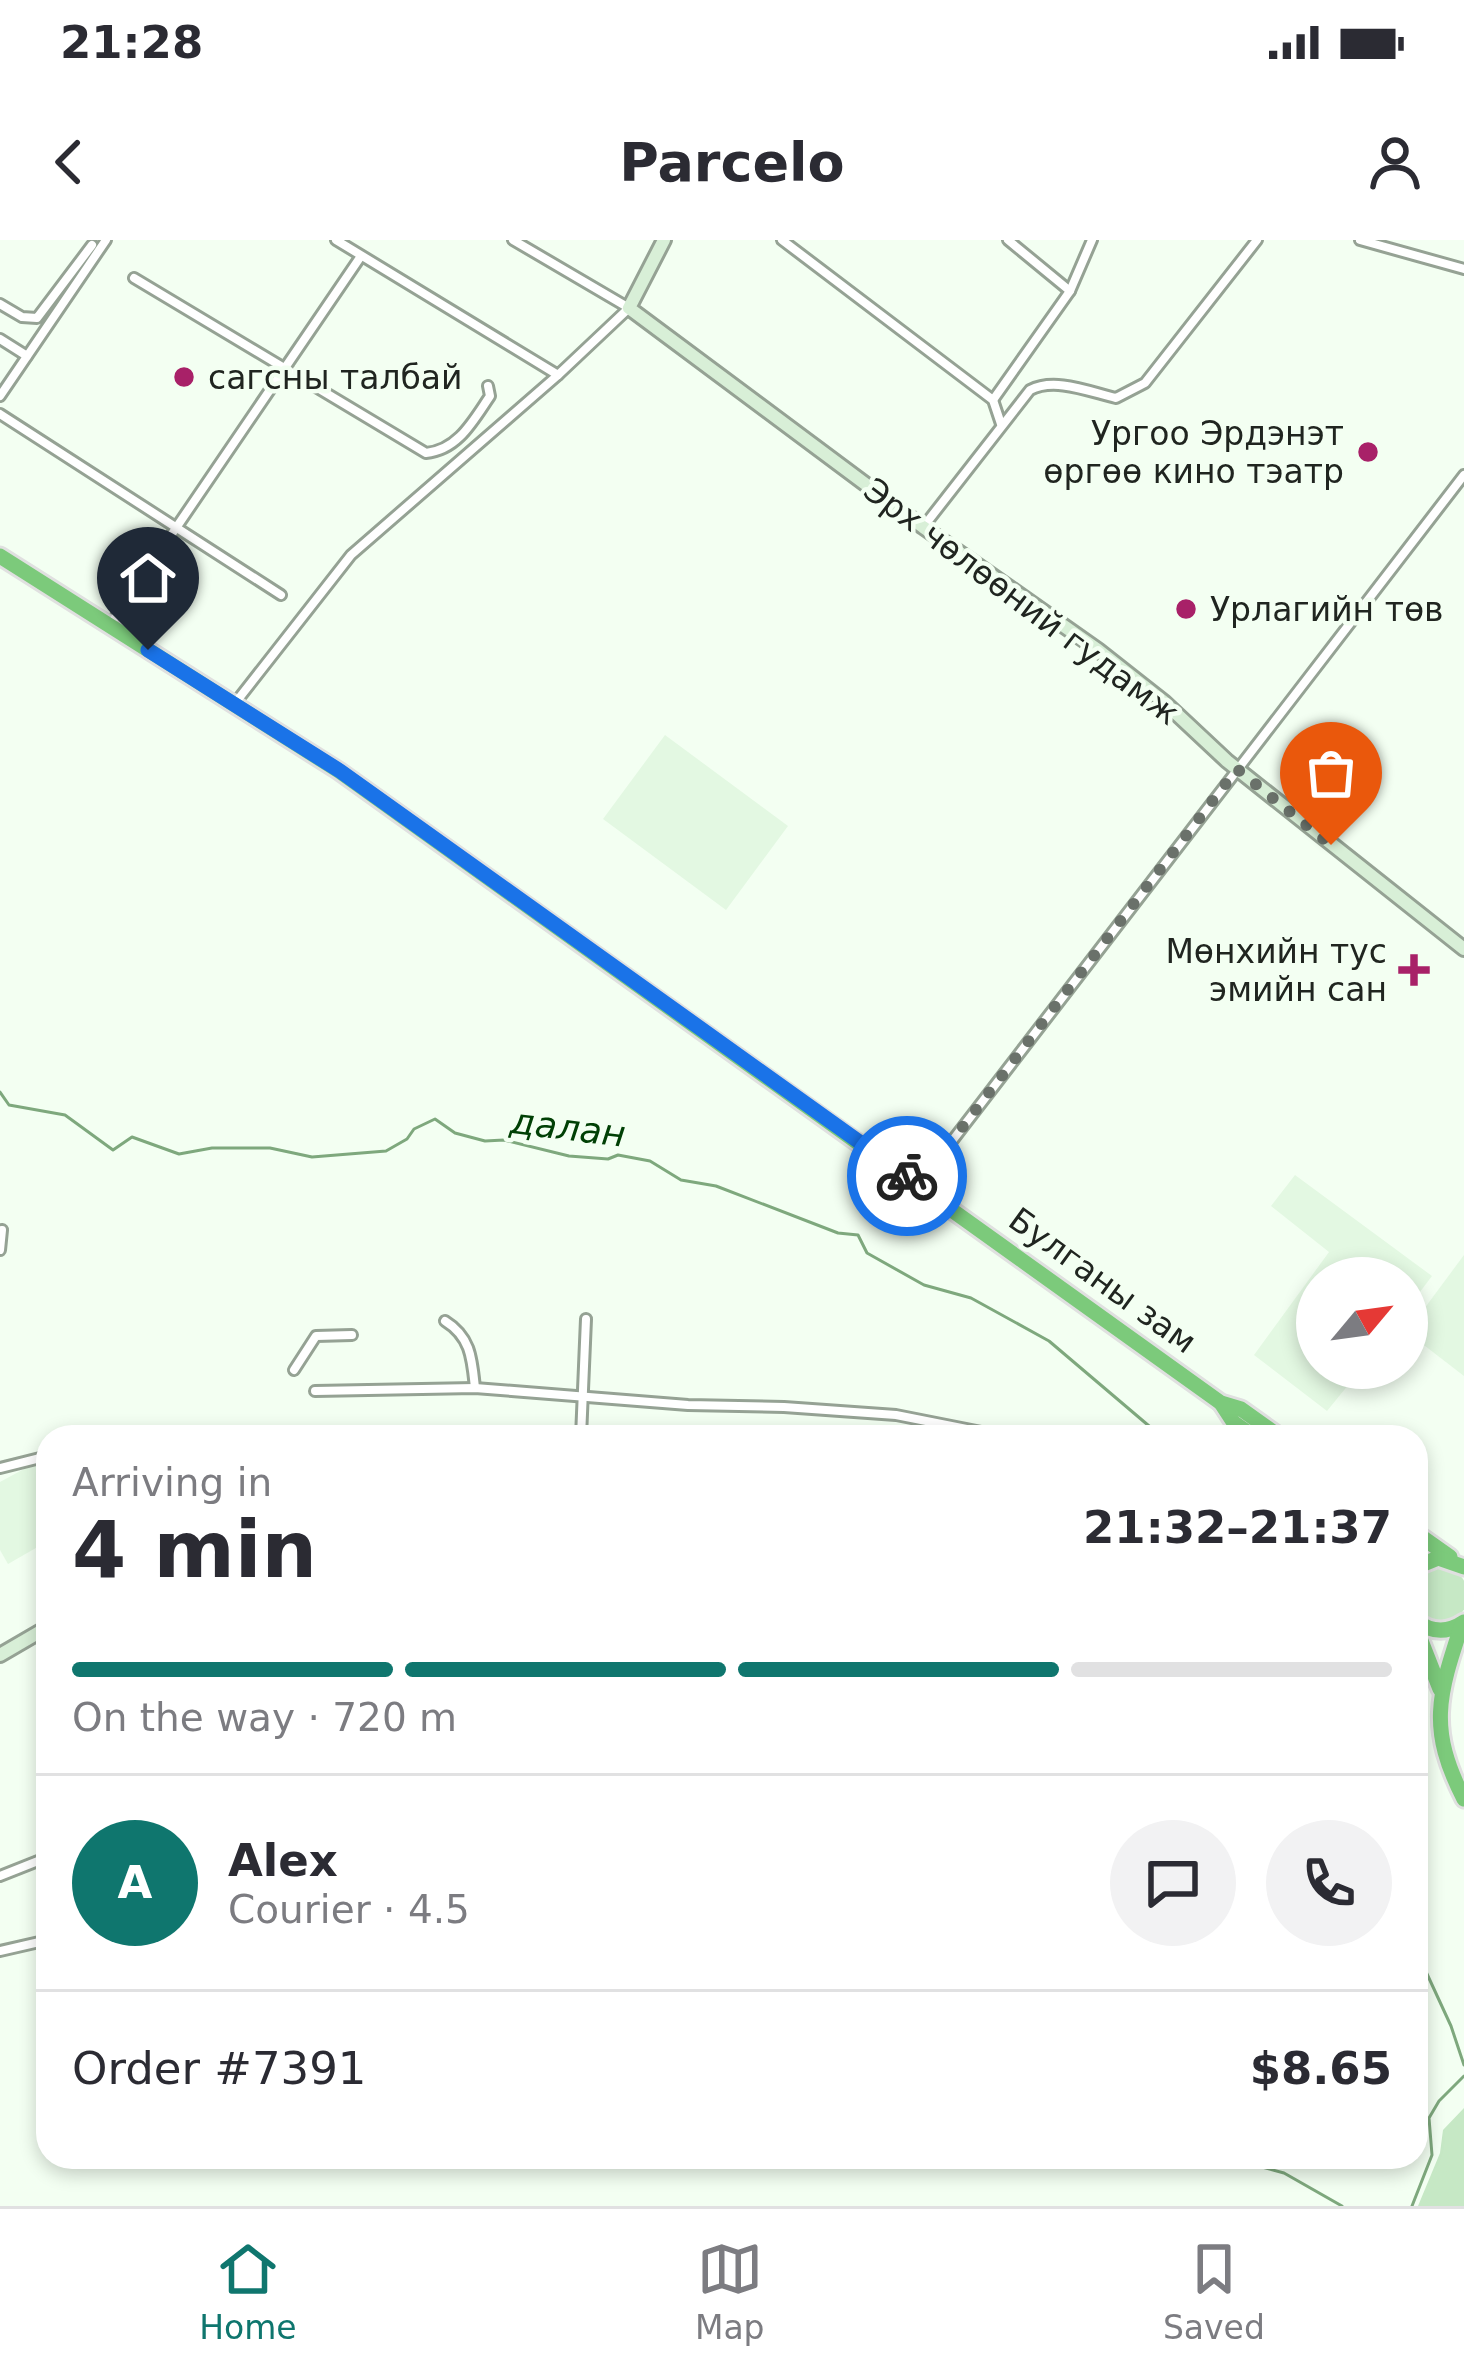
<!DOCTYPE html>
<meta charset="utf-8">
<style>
body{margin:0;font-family:"DejaVu Sans",sans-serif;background:#f2f2f3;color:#2b2b33;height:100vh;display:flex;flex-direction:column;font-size:45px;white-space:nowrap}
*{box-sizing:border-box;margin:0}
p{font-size:39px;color:#7c7c81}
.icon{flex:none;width:66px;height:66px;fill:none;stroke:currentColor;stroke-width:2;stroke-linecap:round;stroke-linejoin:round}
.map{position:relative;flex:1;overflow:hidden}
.side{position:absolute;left:36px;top:1185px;width:1392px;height:744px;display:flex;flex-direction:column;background:#fff;border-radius:36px;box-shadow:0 6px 18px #0003}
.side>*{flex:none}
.needle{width:78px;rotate:61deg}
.controls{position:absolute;left:1296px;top:1017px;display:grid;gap:24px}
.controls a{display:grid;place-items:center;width:132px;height:132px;border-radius:50%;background:#fff;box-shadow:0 6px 18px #0003;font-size:60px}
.pin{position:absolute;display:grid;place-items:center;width:102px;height:102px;color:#fff;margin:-123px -51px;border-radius:50% 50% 50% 0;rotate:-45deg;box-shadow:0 0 12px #0007}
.pin .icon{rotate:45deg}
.courier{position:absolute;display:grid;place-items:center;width:120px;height:120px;margin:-60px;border:9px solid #1a73e8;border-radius:50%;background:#fff;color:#222;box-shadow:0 3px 15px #0007}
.head em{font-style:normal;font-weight:700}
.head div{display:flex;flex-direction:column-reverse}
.head{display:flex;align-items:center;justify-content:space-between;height:204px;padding:0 36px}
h1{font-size:78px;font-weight:700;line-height:90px}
.bar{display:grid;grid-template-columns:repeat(4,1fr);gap:18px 12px;align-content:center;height:144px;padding:0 36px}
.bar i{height:15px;border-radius:9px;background:#e1e1e2}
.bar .on{background:#0f766e}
.bar p{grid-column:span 4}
.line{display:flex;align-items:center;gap:30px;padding:0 36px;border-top:3px solid #e1e1e2}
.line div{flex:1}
.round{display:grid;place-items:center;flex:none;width:126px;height:126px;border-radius:63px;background:#f2f2f3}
.status{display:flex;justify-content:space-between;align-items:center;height:84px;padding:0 60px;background:#fff;direction:ltr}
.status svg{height:33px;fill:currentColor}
header{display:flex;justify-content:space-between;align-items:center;height:156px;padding:0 36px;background:#fff;font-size:54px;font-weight:700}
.menu{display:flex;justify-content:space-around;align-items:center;height:168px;border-top:3px solid #e1e1e2;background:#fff;font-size:33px;color:#7c7c81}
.menu a{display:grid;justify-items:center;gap:6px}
.menu .on{color:#0f766e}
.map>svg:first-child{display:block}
.built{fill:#e3f8e2}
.green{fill:#c6e8c5}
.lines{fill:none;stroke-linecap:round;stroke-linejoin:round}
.stream{stroke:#7ea87d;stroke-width:3}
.street-casing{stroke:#95a294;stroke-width:14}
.secondary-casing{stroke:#95a294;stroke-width:18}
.highway-casing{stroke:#e0e0e0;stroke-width:21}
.street{stroke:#fff;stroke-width:8}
.secondary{stroke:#d8efd7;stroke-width:12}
.highway{stroke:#7cca7b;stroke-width:15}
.done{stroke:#6a716a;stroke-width:12;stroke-dasharray:0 21.6}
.route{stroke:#1a73e8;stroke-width:15}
.poi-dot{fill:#a82168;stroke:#f3fff2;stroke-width:4.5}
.labels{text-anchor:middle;stroke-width:9;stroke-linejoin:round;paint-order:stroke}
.poi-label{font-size:33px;fill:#202520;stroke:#f3fff2;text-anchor:start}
.street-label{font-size:33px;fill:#202520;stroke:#f3fff2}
.water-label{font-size:36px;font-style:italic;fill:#004005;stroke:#f3fff2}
</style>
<div class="status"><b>21:28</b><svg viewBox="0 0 49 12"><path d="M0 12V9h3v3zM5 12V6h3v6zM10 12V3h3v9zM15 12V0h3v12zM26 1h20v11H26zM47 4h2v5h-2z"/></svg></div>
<header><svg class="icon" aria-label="back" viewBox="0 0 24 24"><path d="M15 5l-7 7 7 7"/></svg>Parcelo<svg class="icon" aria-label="person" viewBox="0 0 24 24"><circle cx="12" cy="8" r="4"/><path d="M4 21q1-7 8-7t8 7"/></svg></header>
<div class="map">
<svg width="1464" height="1966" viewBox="0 0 1464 1966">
<rect width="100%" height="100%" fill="#f3fff2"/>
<g class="built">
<path d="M665 495 788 586 726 670 603 579Z"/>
<path d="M1295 935 1432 1036 1407 1069V1038H1317V1128H1362L1327 1171 1254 1115 1329 1012 1271 966Z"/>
<path d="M1464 1015V1136L1407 1092Z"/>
<path d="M35 1223H48V1301L8 1324 0 1310V1242Z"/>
</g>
<g class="green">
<circle cx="1440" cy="1355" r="28"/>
<path d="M1464 1868V1966H1418L1440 1913 1443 1890Z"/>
</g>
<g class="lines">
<g class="stream">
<path d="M0 852 9 865 65 875 113 910 132 897 179 914 212 908H270L312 917 386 911 407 899 414 889 435 879 455 893 485 901 504 900 569 916 608 919 618 915 650 921 681 940 716 946 838 993 858 995 867 1013 924 1045 971 1058 1049 1101 1162 1197"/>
<path d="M1416 1710 1451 1786 1464 1825"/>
<path d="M1225 1917 1284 1933 1342 1966"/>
<path d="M1412 1966 1432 1915 1429 1878 1439 1861 1464 1836"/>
</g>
<defs>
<g id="street">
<path d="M336 0 558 135 629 68 513 0"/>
<path d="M782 0 993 160 1001 184"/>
<path d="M1008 0 1070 51"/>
<path d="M1360 0 1464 29"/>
<path d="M134 38 426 213C458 210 473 181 490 156L488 146"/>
<path d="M0 64 22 77 37 78 92 5"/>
<path d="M0 99 27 116"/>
<path d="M0 156 106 0"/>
<path d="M993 160 1070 51 1092 0"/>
<path d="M0 174 281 355"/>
<path d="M924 286 1030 150C1055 137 1090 152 1116 158L1145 143 1257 0"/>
<path d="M110 385 361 16"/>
<path d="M236 462 351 315 558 135"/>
<path d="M919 944 1464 235"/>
<path d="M0 1010 2 990"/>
<path d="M445 1081C471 1097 472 1119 475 1148"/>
<path d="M294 1130 316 1096 352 1095"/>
<path d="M315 1151 475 1148 688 1165 784 1167 896 1175 1007 1197"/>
<path d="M581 1197 586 1079"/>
<path d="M0 1228 48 1216"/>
<path d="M0 1636 48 1617"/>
<path d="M0 1711 48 1700"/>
</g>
<g id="secondary">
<path d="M664 0 629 68 923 287 1098 410 1164 462 1227 521 1464 709"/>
<path d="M0 1415 48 1387"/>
</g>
<g id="highway">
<path d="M0 316 339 531 1221 1163 1241 1169 1280 1197"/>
<path d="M1221 1163 1234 1183 1254 1197"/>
<path d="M1416 1293 1450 1317"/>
<path d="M1416 1327 1438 1318 1464 1327"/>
<path d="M1416 1381C1432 1393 1448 1393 1464 1382"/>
<path d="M1462 1384C1438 1456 1428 1489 1464 1559"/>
<path d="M1416 1388 1440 1449"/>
</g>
</defs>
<use href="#street" class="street-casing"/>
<use href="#secondary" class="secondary-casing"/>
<use href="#highway" class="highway-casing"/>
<use href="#street" class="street"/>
<use href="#secondary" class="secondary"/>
<use href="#highway" class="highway"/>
</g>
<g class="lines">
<path class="done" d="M907 936 919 944 1237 529 1331 605"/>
<path class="route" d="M148 410 340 531 907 936"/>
</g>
<g class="poi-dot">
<circle cx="184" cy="137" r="12"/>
<circle cx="1368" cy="212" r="12"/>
<circle cx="1186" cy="369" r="12"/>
<path d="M1408 712h12v12h12v12h-12v12h-12v-12h-12v-12h12z"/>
</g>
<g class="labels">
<g class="poi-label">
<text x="208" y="149">сагсны талбай</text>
<text x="1344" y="205" text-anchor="end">Ургоо Эрдэнэт<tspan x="1344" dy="38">өргөө кино тэатр</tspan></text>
<text x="1210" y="381">Урлагийн төв</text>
<text x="1387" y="723" text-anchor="end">Мөнхийн тус<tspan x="1387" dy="38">эмийн сан</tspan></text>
</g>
<g class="street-label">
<text transform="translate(1022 361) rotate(37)" y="12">Эрх чөлөөний гудамж</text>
<text transform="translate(1103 1040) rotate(36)" y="12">Булганы зам</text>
</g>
<g class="water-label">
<text transform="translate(568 887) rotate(7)" y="13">далан</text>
</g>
</g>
</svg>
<div class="controls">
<a><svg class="needle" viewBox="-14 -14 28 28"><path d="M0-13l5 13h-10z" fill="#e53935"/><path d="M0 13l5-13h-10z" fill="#7c7c81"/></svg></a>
</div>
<div class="pin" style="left:1331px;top:605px;background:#ea580c"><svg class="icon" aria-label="bag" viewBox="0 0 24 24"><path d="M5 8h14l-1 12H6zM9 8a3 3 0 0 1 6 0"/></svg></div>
<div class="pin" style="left:148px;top:410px;background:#1f2937"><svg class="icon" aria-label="home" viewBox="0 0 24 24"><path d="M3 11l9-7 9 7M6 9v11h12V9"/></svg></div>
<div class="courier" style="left:907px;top:936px"><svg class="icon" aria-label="bike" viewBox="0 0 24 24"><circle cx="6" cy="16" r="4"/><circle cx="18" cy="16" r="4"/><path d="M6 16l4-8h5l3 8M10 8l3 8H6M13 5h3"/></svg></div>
<section class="side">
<div class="head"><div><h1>4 min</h1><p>Arriving in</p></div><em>21:32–21:37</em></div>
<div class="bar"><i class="on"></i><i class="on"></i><i class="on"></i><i></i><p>On the way · 720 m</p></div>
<div class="line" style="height:216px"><b class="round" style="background:#0f766e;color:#fff">A</b><div><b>Alex</b><p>Courier · 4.5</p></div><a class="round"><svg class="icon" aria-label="chat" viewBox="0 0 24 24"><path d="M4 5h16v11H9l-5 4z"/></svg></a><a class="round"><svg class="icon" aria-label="phone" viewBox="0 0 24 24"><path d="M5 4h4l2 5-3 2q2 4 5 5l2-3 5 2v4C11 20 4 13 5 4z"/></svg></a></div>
<div class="line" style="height:156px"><div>Order #7391</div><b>$8.65</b></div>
</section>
</div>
<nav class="menu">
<a class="on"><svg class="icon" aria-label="home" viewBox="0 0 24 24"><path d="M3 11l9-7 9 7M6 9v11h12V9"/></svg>Home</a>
<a><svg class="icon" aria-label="map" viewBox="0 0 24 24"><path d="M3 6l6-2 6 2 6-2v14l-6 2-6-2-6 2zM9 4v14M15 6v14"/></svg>Map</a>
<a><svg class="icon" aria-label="saved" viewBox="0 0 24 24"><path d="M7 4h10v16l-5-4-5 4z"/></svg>Saved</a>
</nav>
